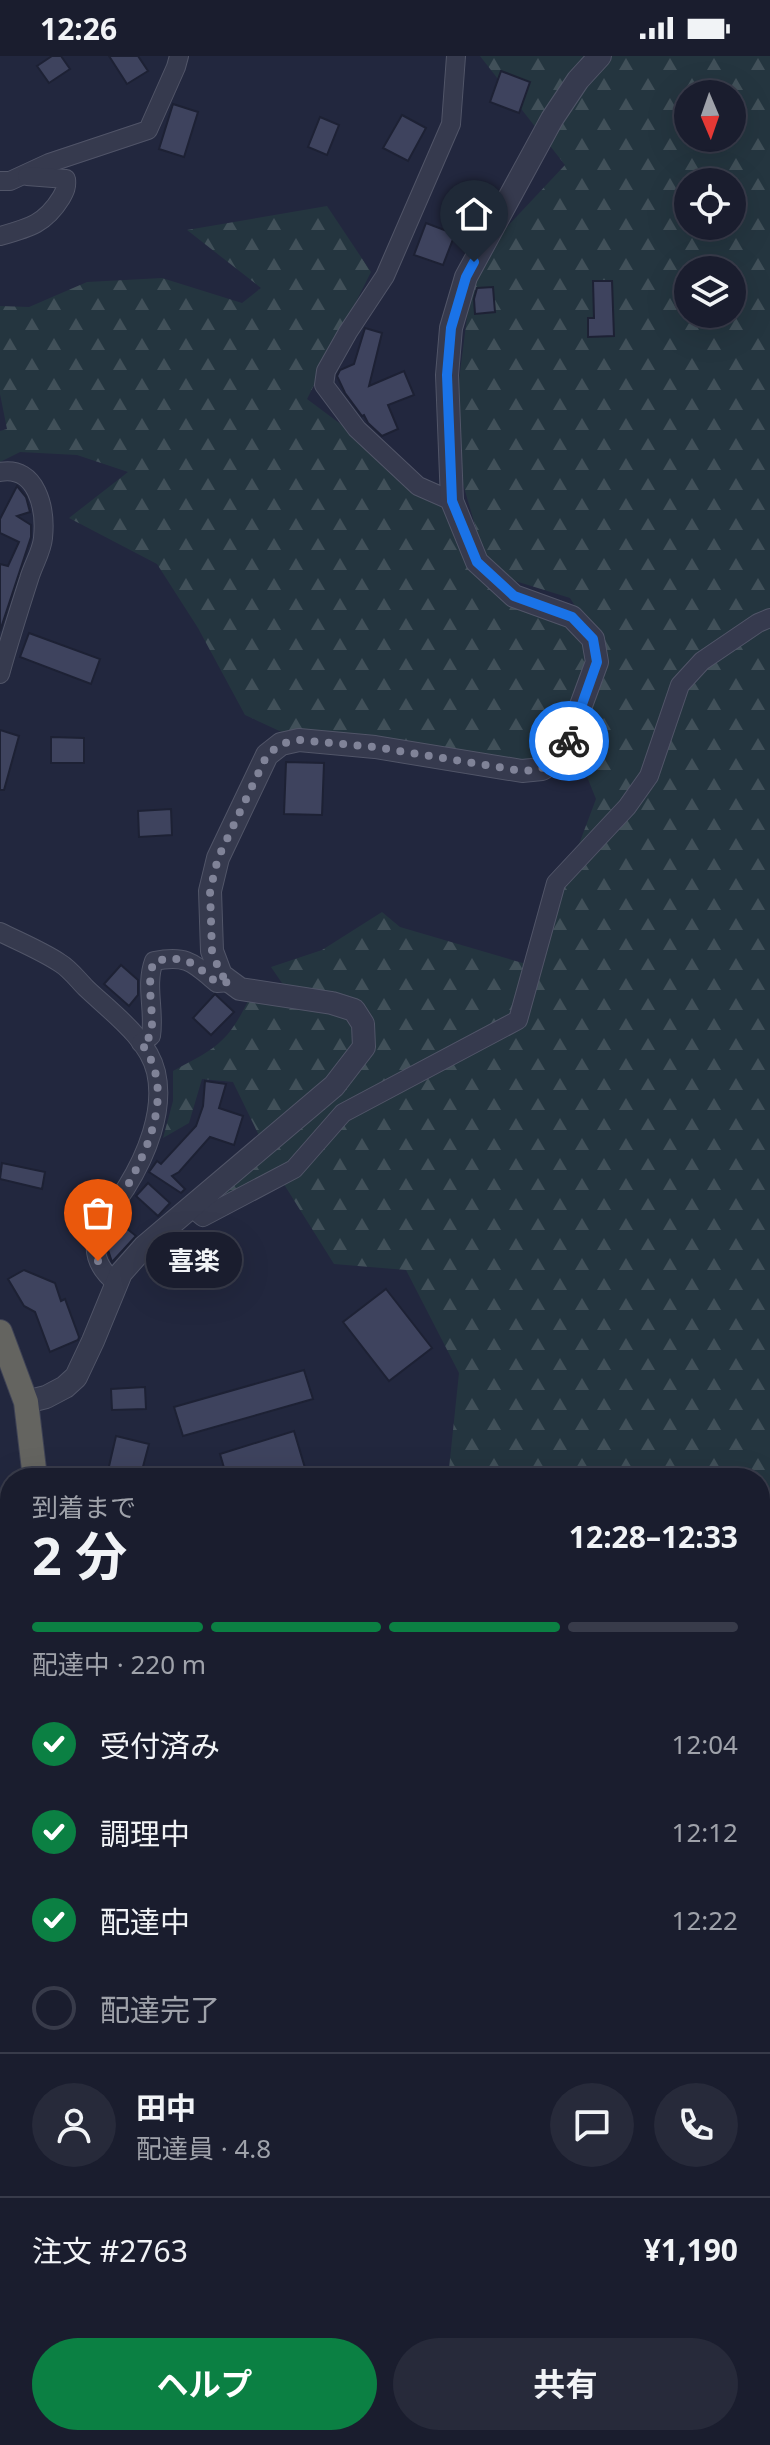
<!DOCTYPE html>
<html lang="ja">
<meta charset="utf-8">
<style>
body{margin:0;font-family:"Noto Sans","Noto Sans JP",sans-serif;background:#272a3a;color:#f1f3f6;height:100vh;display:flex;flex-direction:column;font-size:30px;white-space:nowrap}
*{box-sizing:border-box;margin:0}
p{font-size:26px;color:#9fa2aa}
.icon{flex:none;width:44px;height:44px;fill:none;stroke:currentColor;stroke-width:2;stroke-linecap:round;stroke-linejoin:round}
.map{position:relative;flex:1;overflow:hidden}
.side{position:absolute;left:0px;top:1412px;width:770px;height:978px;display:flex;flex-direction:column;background:#1a1d2e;border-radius:32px 32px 0 0;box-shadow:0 8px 32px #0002,0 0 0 2px #383b4a}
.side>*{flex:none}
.needle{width:52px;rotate:178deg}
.controls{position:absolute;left:674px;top:24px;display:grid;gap:16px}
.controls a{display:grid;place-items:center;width:72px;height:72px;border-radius:50%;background:#1a1d2e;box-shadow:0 8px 32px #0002,0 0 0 2px #383b4a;font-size:40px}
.pin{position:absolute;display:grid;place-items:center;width:68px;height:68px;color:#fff;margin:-82px -34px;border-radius:50% 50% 50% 0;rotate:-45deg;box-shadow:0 0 8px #0007}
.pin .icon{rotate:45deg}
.courier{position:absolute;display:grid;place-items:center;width:80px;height:80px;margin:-40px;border:6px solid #1a73e8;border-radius:50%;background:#fff;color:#222;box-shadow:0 2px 10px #0007}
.bubble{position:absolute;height:56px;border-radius:28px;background:#1a1d2e;box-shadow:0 8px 32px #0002,0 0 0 2px #383b4a;font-size:26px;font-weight:700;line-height:56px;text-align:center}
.summary em{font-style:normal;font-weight:700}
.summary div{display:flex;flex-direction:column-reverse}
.summary{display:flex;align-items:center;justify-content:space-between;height:136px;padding:0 32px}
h1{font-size:52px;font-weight:700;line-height:60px}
.bar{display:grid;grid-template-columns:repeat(4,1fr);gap:12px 8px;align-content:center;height:96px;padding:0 32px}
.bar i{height:10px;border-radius:6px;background:#383b4a}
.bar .selected{background:#0b8043}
.bar p{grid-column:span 4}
.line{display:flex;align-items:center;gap:20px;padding:0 32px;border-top:2px solid #383b4a}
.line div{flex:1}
.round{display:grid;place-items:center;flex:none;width:84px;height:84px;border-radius:42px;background:#272a3a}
ol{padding:0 32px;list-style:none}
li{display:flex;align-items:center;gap:24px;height:88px}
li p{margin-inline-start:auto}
li .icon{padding:8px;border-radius:50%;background:#0b8043;color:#fff;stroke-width:4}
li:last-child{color:#9fa2aa}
li i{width:44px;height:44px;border:4px solid #383b4a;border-radius:50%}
.primary-button{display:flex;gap:16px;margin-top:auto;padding:16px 32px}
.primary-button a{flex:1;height:92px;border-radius:48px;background:#0b8043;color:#fff;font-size:32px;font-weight:700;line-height:92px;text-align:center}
.primary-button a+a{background:#272a3a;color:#f1f3f6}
.status{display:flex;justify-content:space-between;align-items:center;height:56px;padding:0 40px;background:#1a1d2e;direction:ltr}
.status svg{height:22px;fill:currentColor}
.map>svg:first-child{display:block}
.forest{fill:url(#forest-firs);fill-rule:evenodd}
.garden{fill:#24353f}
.building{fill:#3e435e;stroke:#1d2134;stroke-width:2}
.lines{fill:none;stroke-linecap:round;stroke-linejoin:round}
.minor-casing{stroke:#515568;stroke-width:20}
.tertiary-casing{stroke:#515568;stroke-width:24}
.trunk-casing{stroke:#3e4255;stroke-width:26}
.minor{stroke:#363a4e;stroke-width:18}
.tertiary{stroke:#363a4e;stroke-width:22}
.trunk{stroke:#646460;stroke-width:24}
.done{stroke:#808398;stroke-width:8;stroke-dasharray:0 14.4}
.route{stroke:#1a73e8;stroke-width:10}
</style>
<div class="status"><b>12:26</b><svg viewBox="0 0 49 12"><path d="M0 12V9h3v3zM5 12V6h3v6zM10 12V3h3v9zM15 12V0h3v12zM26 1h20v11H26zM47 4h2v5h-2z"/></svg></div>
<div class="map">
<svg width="770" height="2389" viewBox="0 0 770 2389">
<defs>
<pattern id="forest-firs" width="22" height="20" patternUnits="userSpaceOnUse" patternTransform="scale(2)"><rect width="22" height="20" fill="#24353f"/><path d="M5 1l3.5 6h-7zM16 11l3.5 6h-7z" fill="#415059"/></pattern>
</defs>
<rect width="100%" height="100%" fill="#22273e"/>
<g class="forest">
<path d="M480 0H770V2101L760 2094V1422H448L459 1317 406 1214 334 1208 280 1122 239 1142H219L268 1098 233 1026 202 1023 189 1067 163 1082 173 1045V1015C214 993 227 988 248 945L284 930 271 911 322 894 382 856 400 871 533 910 596 743 571 681 579 658 557 671 542 713 299 684 245 659 198 572 157 508 69 462 128 416 77 399 20 396 0 406V375L7 373 0 338V250L29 251 87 226 162 222 242 247 261 232 187 174 327 150 371 216 307 343 401 413 452 445 483 526 572 561 602 593 570 542 489 517 451 387 474 206 565 109ZM688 38H732V82H688ZM688 126H732V170H688ZM688 214H732V258H688Z"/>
<path d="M348 2380H495L504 2389H365Z"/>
</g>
<path class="garden" d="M13 2380H348L365 2389H0V2384Z"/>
<g class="building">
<path d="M52 0H61L70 13 49 27 37 10Z"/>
<path d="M109 0H138L148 15 127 28Z"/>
<path d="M501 15 530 26 519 57 490 46Z"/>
<path d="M173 48 198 56 184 101 159 93Z"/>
<path d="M402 59 426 72 408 105 383 92Z"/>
<path d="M320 61 339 69 327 99 308 91Z"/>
<path d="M426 167 455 178 443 209 414 199Z"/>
<path d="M593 225H612L614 280 588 281V262H594Z"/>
<path d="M493 231 495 256 475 258 474 243 477 232Z"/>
<path d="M365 272 382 277 369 330 404 315 414 339 388 349 398 373 382 380 368 367 364 359 362 360 345 337 337 320 340 314 354 308Z"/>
<path d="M17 430 26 441 30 456 17 460 31 469V481L0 575V508L8 510 19 486 0 477V463Z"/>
<path d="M29 577 100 603 91 628 20 601Z"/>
<path d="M0 674 19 680 4 734H0Z"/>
<path d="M51 681 84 682V707H51Z"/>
<path d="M286 706 324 707 322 759 284 758Z"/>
<path d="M171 753 172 779 139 781 138 755Z"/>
<path d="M121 909 138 924V939L129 950 104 928Z"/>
<path d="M215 938 234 956 211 979 193 962Z"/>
<path d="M205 1025 226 1028 219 1052 243 1060 234 1089 210 1081 179 1116 172 1120 185 1133 181 1137 149 1116 157 1105 161 1108 196 1070 203 1050Z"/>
<path d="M2 1107 45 1116 42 1133 0 1123Z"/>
<path d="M148 1127 170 1147 158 1160 136 1140Z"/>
<path d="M125 1171 136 1180 112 1206 108 1194Z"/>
<path d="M24 1214 55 1227 61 1245 65 1243 79 1281 78 1284 50 1296 35 1256 24 1250 8 1223Z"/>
<path d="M386 1233 432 1292 389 1325 343 1266Z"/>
<path d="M304 1314 313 1343 183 1380 174 1351Z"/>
<path d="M145 1331 146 1353 112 1354 111 1333Z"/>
<path d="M294 1375 308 1422H227L220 1398Z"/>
<path d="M116 1380 149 1388 140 1422H118L107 1419Z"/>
</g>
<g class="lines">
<defs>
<g id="minor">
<path d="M0 125H10L49 107 148 74 176 11 179 0"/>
<path d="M0 180C29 172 45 168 61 142 65 135 67 131 66 123L27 120"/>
<path d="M0 416C37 409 46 453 43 482 42 495 33 509 29 523 19 554 9 586 0 618"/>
<path d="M452 445 418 430 357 373 324 329 326 315 348 276 385 220 451 68 456 0"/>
<path d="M0 876C20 886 42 895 60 907 70 913 78 924 86 932 111 956 148 982 156 1016 165 1055 146 1100 126 1132 116 1147 102 1162 97 1179 92 1200 101 1215 116 1227"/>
<path d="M141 987 151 980C155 955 145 929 154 905 187 899 192 906 217 927L231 926"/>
<path d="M191 1151 203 1161 294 1113 343 1057 518 964 556 827 627 751 649 720 680 629 702 605 758 567 770 562"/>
<path d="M0 2077 10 2071"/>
<path d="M760 2301 770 2312"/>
<path d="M528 2380 534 2389"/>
</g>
<g id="tertiary">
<path d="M26 1346 46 1341 65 1331 76 1321 93 1285 121 1217 144 1191 334 1030 364 991 363 968 354 954 332 947 240 933 221 919 212 895 210 835 218 802 267 699 281 688 299 684 375 691 522 715 542 713 562 701 597 606 593 583 572 561 514 540 477 506 452 445 447 319 451 272 466 221 552 63 578 24 600 0"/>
<path d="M760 2092 770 2100"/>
</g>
<g id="trunk">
<path d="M0 1276 26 1346 35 1422"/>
<path d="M0 1740 10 1691"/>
</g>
</defs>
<use href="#minor" class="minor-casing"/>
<use href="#tertiary" class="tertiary-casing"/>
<use href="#trunk" class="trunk-casing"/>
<use href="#minor" class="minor"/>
<use href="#tertiary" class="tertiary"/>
<use href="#trunk" class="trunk"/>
</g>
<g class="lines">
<path class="done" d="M98 1205C93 1169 113 1156 129 1127 152 1085 174 1030 141 987L151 980C155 955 145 929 154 905 188 899 192 906 217 927L231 926 221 919 212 895 210 835 218 802 267 699 281 688 299 684 375 691 522 715C547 713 558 709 569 685"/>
<path class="route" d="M474 206 466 221 451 272 447 319 452 445 477 506 514 540 572 561 593 583 597 606 569 685"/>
</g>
</svg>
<div class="controls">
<a><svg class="needle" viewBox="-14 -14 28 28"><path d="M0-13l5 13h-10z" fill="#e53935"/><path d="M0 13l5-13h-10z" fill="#9fa2aa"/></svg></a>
<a><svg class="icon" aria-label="locate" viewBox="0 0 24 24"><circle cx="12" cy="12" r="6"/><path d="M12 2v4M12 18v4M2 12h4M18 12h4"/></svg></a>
<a><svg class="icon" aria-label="layers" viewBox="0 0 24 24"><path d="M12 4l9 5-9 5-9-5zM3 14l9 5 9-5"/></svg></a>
</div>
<div class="pin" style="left:98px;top:1205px;background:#ea580c"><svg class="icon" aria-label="bag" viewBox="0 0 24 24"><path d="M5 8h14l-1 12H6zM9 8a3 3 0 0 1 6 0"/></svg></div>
<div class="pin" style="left:474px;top:206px;background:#1f2937"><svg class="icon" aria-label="home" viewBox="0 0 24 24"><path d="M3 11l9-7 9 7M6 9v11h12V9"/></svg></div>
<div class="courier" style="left:569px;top:685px"><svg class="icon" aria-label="bike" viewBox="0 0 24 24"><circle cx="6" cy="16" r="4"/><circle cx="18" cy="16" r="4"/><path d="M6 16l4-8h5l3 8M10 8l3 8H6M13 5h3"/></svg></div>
<div class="bubble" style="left:146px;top:1176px;width:96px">喜楽</div>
<section class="side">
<div class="summary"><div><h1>2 分</h1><p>到着まで</p></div><em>12:28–12:33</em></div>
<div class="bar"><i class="selected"></i><i class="selected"></i><i class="selected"></i><i></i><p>配達中 · 220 m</p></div>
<ol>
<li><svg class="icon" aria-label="check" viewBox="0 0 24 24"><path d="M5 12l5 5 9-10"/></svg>受付済み<p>12:04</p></li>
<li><svg class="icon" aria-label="check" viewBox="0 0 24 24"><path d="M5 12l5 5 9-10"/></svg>調理中<p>12:12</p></li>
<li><svg class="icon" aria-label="check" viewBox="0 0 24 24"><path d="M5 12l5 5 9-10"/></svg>配達中<p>12:22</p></li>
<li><i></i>配達完了</li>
</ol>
<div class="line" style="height:144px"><a class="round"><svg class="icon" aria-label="person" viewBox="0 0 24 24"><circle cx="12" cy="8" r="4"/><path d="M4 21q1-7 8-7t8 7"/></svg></a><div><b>田中</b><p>配達員 · 4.8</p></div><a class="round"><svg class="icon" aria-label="chat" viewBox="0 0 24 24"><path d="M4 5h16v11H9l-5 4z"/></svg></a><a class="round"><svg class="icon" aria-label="phone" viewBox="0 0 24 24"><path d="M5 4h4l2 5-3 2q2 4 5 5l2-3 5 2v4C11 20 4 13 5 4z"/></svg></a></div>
<div class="line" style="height:104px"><div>注文 #2763</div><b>¥1,190</b></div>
<div class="primary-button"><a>ヘルプ</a><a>共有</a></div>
</section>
</div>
